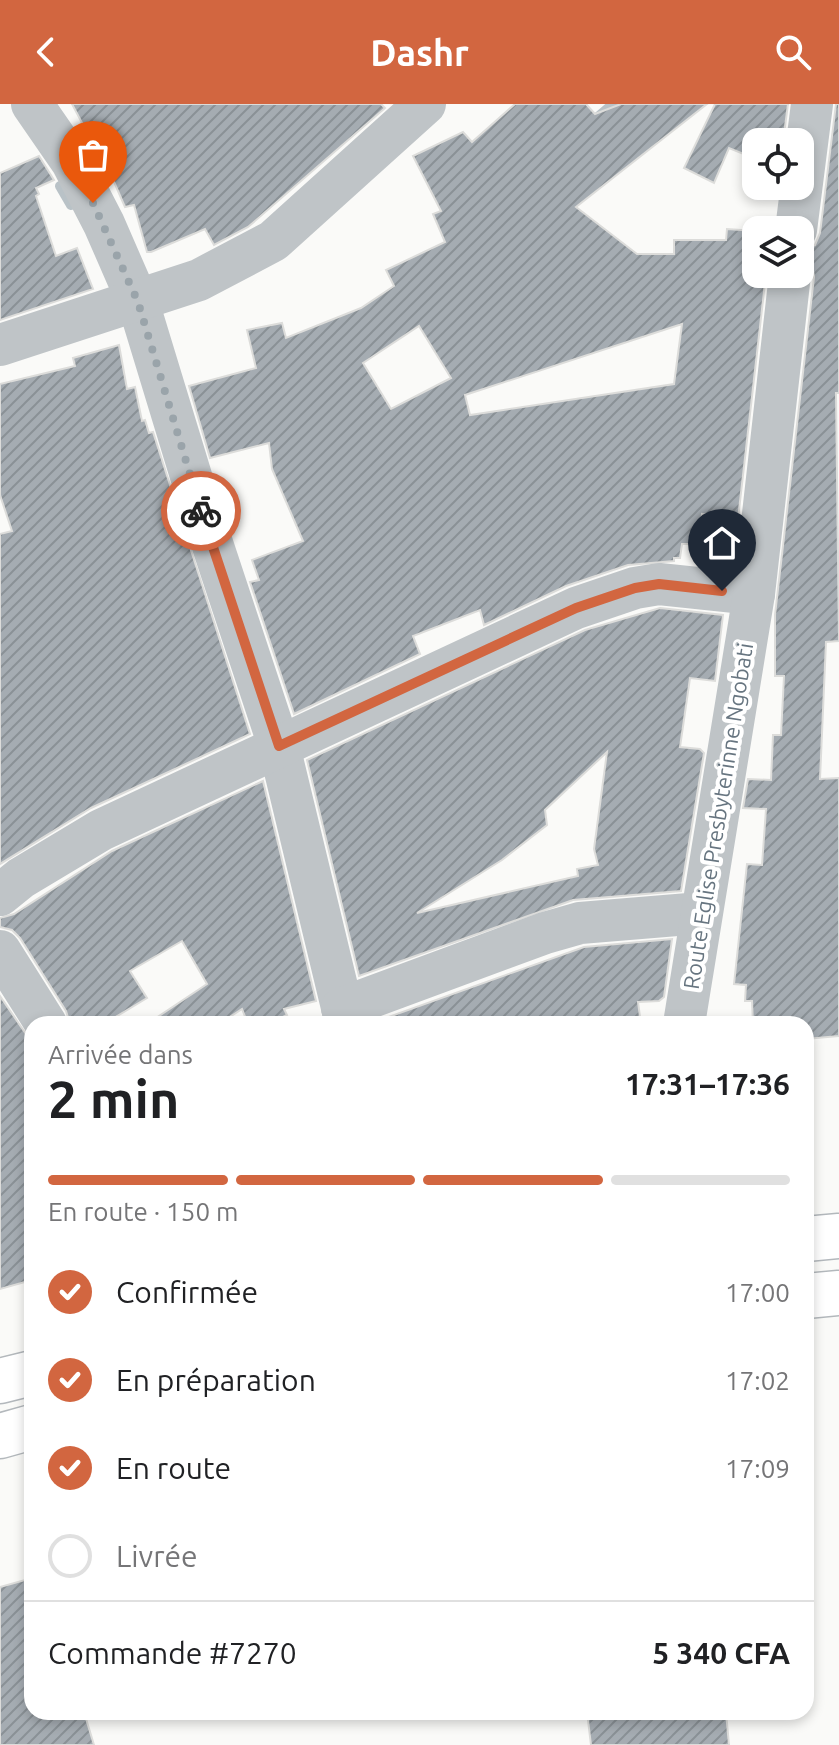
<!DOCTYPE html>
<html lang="fr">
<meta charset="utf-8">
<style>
body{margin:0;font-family:Ubuntu,sans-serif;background:#f6f6f6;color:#202124;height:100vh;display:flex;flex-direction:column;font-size:30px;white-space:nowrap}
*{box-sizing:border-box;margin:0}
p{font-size:26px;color:#757577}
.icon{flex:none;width:44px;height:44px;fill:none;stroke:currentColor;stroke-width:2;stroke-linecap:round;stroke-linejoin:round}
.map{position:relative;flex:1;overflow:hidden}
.panel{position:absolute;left:24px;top:912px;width:790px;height:704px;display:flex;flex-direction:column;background:#fff;border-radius:24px;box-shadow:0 4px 12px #0003}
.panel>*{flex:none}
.tools{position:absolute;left:742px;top:24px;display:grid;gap:16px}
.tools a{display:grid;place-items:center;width:72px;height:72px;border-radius:16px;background:#fff;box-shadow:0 4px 12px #0003;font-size:40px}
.pin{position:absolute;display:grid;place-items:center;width:68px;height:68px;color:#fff;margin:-82px -34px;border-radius:50% 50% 50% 0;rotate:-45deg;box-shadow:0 0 8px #0007}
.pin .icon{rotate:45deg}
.courier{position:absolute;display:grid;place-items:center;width:80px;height:80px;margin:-40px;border:6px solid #d26640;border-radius:50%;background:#fff;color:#222;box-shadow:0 2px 10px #0007}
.head em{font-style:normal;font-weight:600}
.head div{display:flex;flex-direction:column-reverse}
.head{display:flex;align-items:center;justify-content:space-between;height:136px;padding:0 24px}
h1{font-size:52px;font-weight:600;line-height:60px}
.bar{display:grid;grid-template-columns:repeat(4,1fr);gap:12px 8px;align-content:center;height:96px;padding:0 24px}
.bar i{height:10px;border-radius:6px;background:#e0e0e0}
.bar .active{background:#d26640}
.bar p{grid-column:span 4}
.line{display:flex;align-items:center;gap:20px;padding:0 24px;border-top:2px solid #e0e0e0}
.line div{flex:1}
ol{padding:0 24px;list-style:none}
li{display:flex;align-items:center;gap:24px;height:88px}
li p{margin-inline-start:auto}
li .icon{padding:8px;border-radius:50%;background:#d26640;color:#fff;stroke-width:4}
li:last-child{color:#757577}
li i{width:44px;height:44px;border:4px solid #e0e0e0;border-radius:50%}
header{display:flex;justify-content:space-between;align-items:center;height:104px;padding:0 24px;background:#d26640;color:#fff;font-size:36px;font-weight:600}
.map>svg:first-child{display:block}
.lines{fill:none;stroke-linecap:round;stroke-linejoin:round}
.stream{stroke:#b9c2c7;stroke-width:10}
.building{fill:url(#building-hatch);stroke:#dcdcda;stroke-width:2;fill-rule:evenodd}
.major-casing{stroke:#b3b8bc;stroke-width:47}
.minor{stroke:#bfc4c7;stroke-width:42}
.major{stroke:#fff;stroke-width:44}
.done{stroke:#9aa4aa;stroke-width:8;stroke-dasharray:0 14.4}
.route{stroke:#d26640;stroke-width:10}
.labels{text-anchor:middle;stroke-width:8;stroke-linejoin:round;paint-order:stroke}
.street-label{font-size:22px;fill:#677580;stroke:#fff}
</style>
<header><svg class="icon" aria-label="back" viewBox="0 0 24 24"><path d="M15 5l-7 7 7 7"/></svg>Dashr<svg class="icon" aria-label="search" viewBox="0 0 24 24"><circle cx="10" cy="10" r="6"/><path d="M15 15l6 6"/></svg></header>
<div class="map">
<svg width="839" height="1641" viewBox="0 0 839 1641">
<defs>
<pattern id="building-hatch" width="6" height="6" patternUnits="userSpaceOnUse" patternTransform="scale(2)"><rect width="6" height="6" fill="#a5acb2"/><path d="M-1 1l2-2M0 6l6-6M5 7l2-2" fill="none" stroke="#8a9196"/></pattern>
</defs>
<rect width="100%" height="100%" fill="#fafaf8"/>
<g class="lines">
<g class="stream">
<path d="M592 18 613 0"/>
<path d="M60 82 71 101"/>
</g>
</g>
<g class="building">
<path d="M72 0H381L385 4 248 123 214 141 205 125 151 148H147L134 101 125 103 101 48 98 49Z"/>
<path d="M515 0H586L595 10 621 0H707L576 103 637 150H674V136H726L727 125 756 127V170H766L738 415 702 410 698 440H682L680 454H674V457L628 461 566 482 484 521 480 506 413 532 420 550 294 610 250 478 259 476 252 456 303 437 272 365 269 339 210 354 189 282 256 264 247 226 282 219 286 234 361 204 394 182 386 166 445 138 433 110 441 107 413 52 463 28 472 38ZM682 220 674 280 470 311 465 291ZM419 222 451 274 391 305 363 259Z"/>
<path d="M715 0H788L783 38H756V55L729 44 714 79 684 64Z"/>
<path d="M836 0H839V289H836L839 537 826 538 820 675 839 674V932L806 935V920H753L752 897H745L746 881 734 880 747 760 762 761 766 705 743 704 748 675 771 676 773 631H781L784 572H775V511L814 173 812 160 800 149 815 141 820 129Z"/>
<path d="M39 52 54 76 36 84 39 90 36 92 56 152 77 144 93 185 0 216V69Z"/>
<path d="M119 241 127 285 135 283 142 317 145 316 149 329 153 328 250 630 91 704 0 760V430L12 427 0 391V280L75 262 73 254Z"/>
<path d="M660 504 723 511 715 577 690 574 680 643 700 645 704 649 681 787 573 796 359 872 307 656 585 526ZM607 648 594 745 598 761 577 765 578 772 417 809 502 756 547 721 545 706Z"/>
<path d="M263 677 316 897 284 905 287 911 268 920H248L242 905 219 920H147L207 880 182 837 130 867 147 894 104 920H70L66 907 20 834 12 826 0 823V814L14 810 112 747Z"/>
<path d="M672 835 664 893 659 897 638 898 641 920H369L584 843Z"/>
<path d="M0 892 32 939V1176L0 1185Z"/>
<path d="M32 1474V1608H84L94 1641H0V1483Z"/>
<path d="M587 1608H726L729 1641H591Z"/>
</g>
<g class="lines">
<defs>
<g id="major">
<path d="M806 1135 839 1132"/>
<path d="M806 1192 839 1189"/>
<path d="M0 1277 32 1269"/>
<path d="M0 1332 32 1323"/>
</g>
</defs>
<use href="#major" class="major-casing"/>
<g class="minor">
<path d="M32 0 72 58 104 120 138 198 205 418 279 642 346 920"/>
<path d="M796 126 812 0"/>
<path d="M0 241 199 176 273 137 425 0"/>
<path d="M0 791 21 774 101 726 576 504 635 484 659 480 754 490"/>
<path d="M0 847 46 920"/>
<path d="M342 904 545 829 580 819 701 809"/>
<path d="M684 920 754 490 790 170"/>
</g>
<use href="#major" class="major"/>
</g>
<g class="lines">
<path class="done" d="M93 99 138 198 201 407"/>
<path class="route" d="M201 407 279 642 576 504 635 484 659 480 722 487"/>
</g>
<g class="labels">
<g class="street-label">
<text transform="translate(718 712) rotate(-81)" y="8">Route Eglise Presbyterinne Ngobati</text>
</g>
</g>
</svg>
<div class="tools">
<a><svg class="icon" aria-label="locate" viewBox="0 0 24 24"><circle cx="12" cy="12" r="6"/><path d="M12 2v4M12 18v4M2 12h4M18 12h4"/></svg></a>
<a><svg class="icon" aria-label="layers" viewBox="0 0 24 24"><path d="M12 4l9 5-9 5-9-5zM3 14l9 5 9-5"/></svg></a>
</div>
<div class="pin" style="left:93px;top:99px;background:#ea580c"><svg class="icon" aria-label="bag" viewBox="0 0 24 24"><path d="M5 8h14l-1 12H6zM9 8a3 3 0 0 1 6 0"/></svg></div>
<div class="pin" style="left:722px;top:487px;background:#1f2937"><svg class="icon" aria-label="home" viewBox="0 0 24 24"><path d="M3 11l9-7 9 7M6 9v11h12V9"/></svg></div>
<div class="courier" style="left:201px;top:407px"><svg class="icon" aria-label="bike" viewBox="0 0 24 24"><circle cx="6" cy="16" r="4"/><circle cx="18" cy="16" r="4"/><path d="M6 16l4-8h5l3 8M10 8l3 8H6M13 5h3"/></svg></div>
<section class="panel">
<div class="head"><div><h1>2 min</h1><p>Arrivée dans</p></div><em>17:31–17:36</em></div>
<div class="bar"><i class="active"></i><i class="active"></i><i class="active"></i><i></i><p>En route · 150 m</p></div>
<ol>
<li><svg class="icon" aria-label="check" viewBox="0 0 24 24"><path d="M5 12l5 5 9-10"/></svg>Confirmée<p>17:00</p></li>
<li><svg class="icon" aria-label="check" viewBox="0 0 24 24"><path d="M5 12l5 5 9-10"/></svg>En préparation<p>17:02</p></li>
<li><svg class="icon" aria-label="check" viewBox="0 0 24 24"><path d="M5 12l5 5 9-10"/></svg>En route<p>17:09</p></li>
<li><i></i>Livrée</li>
</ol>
<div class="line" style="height:104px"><div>Commande #7270</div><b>5 340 CFA</b></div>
</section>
</div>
